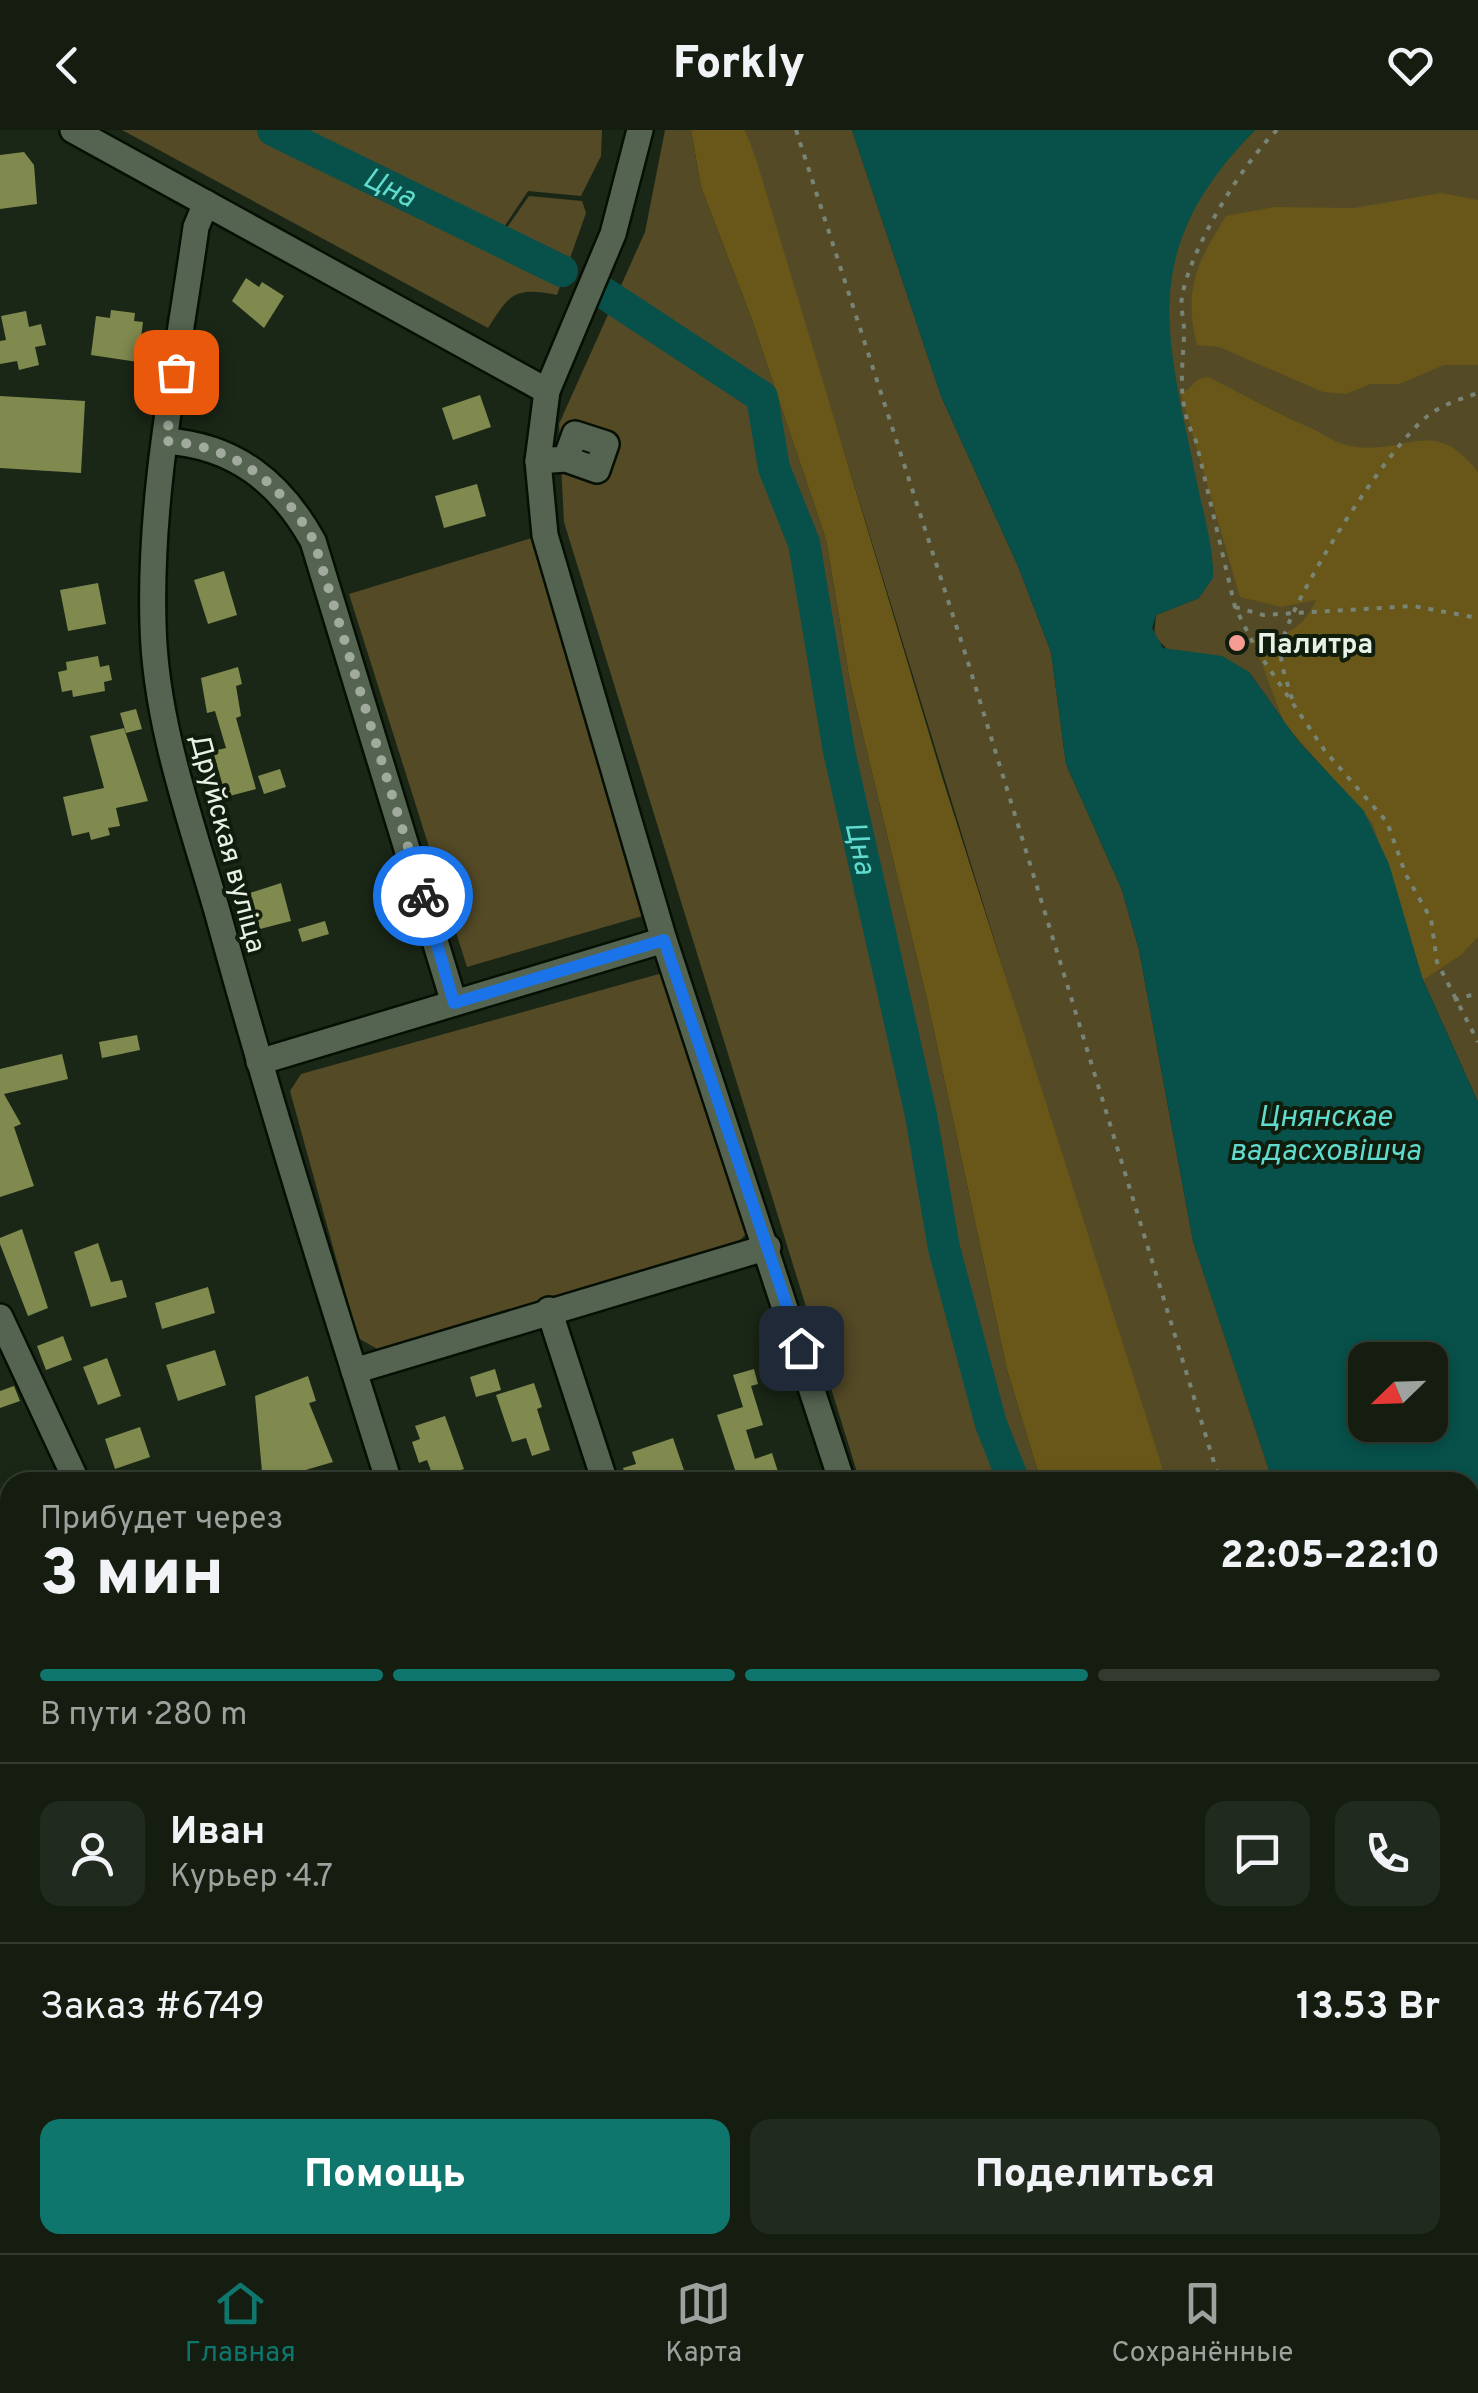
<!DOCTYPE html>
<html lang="ru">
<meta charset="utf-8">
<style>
body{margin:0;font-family:Overpass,sans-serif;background:#212a1e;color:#f1f3f6;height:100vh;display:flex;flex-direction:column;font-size:38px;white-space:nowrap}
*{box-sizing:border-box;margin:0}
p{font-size:32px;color:#9da29f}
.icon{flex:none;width:55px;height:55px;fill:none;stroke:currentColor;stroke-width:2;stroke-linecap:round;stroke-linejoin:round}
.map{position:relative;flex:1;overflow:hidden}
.sheet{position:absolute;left:0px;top:1342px;width:1480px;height:782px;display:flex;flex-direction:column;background:#141d10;border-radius:30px 30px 0 0;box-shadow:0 5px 15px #0003,0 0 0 2px #333b30}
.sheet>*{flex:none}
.needle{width:65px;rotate:247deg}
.tools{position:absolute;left:1348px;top:1212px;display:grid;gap:20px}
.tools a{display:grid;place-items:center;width:100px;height:100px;border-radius:20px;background:#141d10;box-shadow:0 5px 15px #0003,0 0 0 2px #333b30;font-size:50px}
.pin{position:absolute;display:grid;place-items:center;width:85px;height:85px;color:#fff;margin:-42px;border-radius:20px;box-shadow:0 5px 15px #0006}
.courier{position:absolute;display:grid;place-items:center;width:100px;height:100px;margin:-50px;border:8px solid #1a73e8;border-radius:50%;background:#fff;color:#222;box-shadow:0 2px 12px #0007}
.head em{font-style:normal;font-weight:800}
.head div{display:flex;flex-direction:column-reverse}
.head{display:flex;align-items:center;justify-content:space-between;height:170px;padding:0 40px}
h1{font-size:65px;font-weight:800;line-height:75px}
.bar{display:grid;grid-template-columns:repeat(4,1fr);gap:15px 10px;align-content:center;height:120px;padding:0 40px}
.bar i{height:12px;border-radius:8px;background:#333b30}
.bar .selected{background:#0f766e}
.bar p{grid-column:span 4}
.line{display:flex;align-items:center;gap:25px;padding:0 40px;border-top:2px solid #333b30}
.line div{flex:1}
.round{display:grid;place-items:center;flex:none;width:105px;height:105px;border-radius:20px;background:#212a1e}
.primary-button{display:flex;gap:20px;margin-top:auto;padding:20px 40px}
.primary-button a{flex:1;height:115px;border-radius:20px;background:#0f766e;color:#fff;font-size:40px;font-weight:800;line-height:115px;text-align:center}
.primary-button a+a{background:#212a1e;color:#f1f3f6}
header{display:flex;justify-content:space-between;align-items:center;height:130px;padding:0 40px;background:#141d10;font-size:45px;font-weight:800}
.tab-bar{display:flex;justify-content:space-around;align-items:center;height:140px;border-top:2px solid #333b30;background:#141d10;font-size:28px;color:#9da29f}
.tab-bar a{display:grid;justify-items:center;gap:5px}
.tab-bar .selected{color:#0f766e}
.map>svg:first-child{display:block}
.green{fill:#544a26}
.forest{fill:#685718}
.water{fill:#07514a;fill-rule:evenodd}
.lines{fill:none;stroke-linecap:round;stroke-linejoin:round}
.river{stroke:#07514a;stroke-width:32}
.building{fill:#808a4f}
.minor-casing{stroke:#050f03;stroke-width:30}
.path{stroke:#788475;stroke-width:4;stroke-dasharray:5 8;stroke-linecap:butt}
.minor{stroke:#556451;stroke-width:25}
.done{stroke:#a0aa9d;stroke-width:10;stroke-dasharray:0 18}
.route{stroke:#1a73e8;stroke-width:12}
.poi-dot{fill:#f59c93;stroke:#101d0d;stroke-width:4}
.labels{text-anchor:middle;stroke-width:8;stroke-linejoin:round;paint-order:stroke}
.poi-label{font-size:28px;font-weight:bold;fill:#e8f1e6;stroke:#101d0d;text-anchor:start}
.street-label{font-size:28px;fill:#e8f1e6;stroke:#101d0d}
.water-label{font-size:30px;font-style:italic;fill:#60dccf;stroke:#101d0d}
</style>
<header><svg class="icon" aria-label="back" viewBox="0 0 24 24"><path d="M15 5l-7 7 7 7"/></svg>Forkly<svg class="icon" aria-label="heart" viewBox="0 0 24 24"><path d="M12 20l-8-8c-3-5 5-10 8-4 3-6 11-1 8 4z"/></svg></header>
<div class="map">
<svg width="1478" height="2123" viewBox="0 0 1478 2123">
<rect width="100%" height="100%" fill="#1a2716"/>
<g class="green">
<path d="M122 0H264L494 116 529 66 582 71 586 83 557 165C515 157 510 163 488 198Z"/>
<path d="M288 0H602L601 26 581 66 528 61 500 103Z"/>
<path d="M665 0H691L701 57 752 190 826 410 850 552 928 874 1007 1240 1041 1352H860L564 392 559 294 645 102Z"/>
<path d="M745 0H852L941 266 1018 436 1051 522 1066 634 1122 760 1139 820 1193 1111 1273 1352H1167L1099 1150Z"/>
<path d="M1255 0H1478V972L1423 850 1364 681 1299 612 1249 542 1169 521 1154 506 1156 485 1199 468 1213 439C1200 339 1143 204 1179 106 1195 64 1224 32 1255 0Z"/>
<path d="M535 407 646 785 467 837 349 464Z"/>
<path d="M666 842 747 1103 728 1123 381 1221 358 1208 290 961 301 944Z"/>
<path d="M1470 1868 1478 1885V2123H1164L1167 2115H1470Z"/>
<path d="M960 2115H1090L1091 2123H959Z"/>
</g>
<g class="forest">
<path d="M691 0H745L756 29 943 650 1167 1352H1041L1007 1240 928 874 850 552 826 410 752 190 701 57Z"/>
<path d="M1441 63 1478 70V235H1444L1399 254H1370L1346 264 1323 262 1219 217 1197 215C1183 159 1197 133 1226 86L1275 77 1354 78Z"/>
<path d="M1208 247C1243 264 1275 283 1311 298 1322 303 1333 312 1346 315 1405 329 1432 282 1478 342V807L1461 825 1423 850 1373 694 1284 593 1253 510C1285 507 1303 499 1316 470L1281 477 1240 467 1181 265 1199 249Z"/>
<path d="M1090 2115H1167L1164 2123H1091Z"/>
</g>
<path class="water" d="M852 0H1255C1135 123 1167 205 1198 357 1204 387 1214 418 1213 448L1199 468 1156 485 1152 498 1163 518 1222 526 1249 542 1299 612 1364 681 1389 734 1423 850 1478 972V1885L1470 1868V1352H1273L1193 1111 1139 820 1122 760 1066 634 1051 522 1018 436 941 266ZM1365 1230H1430V1295H1365Z"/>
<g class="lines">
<g class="river">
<path id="s1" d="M273 0 562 141"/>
<path id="s2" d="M604 163 762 267 774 338 804 413 839 621 921 985 944 1118 991 1294 1014 1352"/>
<path d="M1020 2123 1021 2115"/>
</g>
</g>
<g class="building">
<path d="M24 22 34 35 37 74 0 79V25Z"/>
<path d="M246 148 259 157 262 152 284 166 264 198 232 171Z"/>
<path d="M111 180 135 183 134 191 143 192 138 232 91 225 96 186 110 188Z"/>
<path d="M26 181 29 197 41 194 46 215 35 217 39 235 19 240 17 231 0 234V211L6 210 1 186Z"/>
<path d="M480 265 491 297 453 310 442 278Z"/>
<path d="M0 266 85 271 81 343 0 338Z"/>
<path d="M477 354 486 386 444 398 435 366Z"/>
<path d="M224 441 237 485 208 494 194 450Z"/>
<path d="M98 453 106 494 68 501 60 460Z"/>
<path d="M98 526 100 537 109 535 112 550 104 552 105 561 73 567 72 560 62 562 58 542 67 540 66 532Z"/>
<path d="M238 537 242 554 236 556 241 586 236 588 256 659 226 667 213 621 226 618 215 581 207 583 201 548Z"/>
<path d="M136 579 142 599 126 603 120 583Z"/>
<path d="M124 598 148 671 116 678 120 696 108 698 110 705 91 710 89 702 72 706 63 667 104 658 90 606Z"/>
<path d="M280 639 286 657 264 664 258 646Z"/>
<path d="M281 753 291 791 260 799 250 763Z"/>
<path d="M325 791 329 804 302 812 298 799Z"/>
<path d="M137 905 140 920 102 928 99 912Z"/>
<path d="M62 924 68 949 4 964 21 994 14 997 34 1056 0 1067V939Z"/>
<path d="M22 1099 48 1178 28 1186 0 1114V1108Z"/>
<path d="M98 1113 111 1152 122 1150 127 1167 91 1177 74 1122Z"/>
<path d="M208 1157 215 1183 162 1199 155 1173Z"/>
<path d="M63 1206 72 1230 46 1240 37 1216Z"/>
<path d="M215 1220 226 1255 178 1271 166 1235Z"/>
<path d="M107 1228 121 1266 98 1275 83 1237Z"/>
<path d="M495 1239 501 1260 476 1267 470 1247Z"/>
<path d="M754 1239 758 1254 751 1256 763 1295 746 1300 755 1329 772 1323 780 1348 739 1352 717 1285 743 1277 733 1245Z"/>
<path d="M308 1246 316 1271 309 1273 333 1332 285 1346 286 1352H263L255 1266Z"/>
<path d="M534 1253 542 1277 537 1279 550 1320 532 1326 526 1308 512 1312 496 1265Z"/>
<path d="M14 1256 20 1271 0 1278V1261Z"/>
<path d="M445 1286 464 1339 434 1349 427 1330 419 1333 412 1312 420 1309 415 1296Z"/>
<path d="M140 1297 150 1327 115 1339 105 1309Z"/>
<path d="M673 1308 688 1352H642L641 1349 628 1352 623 1338 636 1334 632 1322Z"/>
</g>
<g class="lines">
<defs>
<g id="minor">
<path d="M73 0 547 261"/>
<path d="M640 0 613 104 547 261 538 331 545 405 664 810 842 1352"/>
<path d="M206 73 196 97C178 228 149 361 153 494 155 594 192 693 219 788 271 978 330 1165 389 1352"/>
<path d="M166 311C235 316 280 352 313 411L454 873"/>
<path d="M538 331 566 329 597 340 606 314 575 304 566 329"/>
<path d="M259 932 664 810"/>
<path d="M549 1180 605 1352"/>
<path d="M0 1187 77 1352"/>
<path d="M354 1241 768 1117"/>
<path d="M0 1596 10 1620"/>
<path d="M138 2115 142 2123"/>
<path d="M318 2115 321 2123"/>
<path d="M648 2115 657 2123"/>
<path d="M1342 2115 1372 2123"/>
<path d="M728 2123 732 2115"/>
<path d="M938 2123 939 2115"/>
<path d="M1285 2123 1303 2115"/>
<path d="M1435 2123H1437"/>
</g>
</defs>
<use href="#minor" class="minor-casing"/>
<g class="path">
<path d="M796 0 967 529 1220 1352"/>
<path d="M1277 0C1242 34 1190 119 1182 167 1180 179 1185 193 1184 206 1182 244 1177 275 1196 311L1235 477 1256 519 1325 621 1387 692 1406 745 1431 789 1437 832 1478 912"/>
<path d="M1235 477 1263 485 1413 476 1478 488"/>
<path d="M1292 569C1288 554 1279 533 1281 517 1289 471 1390 313 1429 285 1443 274 1461 269 1478 263"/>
<path d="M1454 870 1478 863"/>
<path d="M1470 2095 1478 2085"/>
<path d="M1458 2117 1478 2120"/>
</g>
<use href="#minor" class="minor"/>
</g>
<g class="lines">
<path class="done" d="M176 242 166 311C235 316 280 352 314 411L423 766"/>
<path class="route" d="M423 766 454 873 664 810 801 1218"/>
</g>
<circle class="poi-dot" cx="1237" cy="513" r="10"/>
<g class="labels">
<g class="poi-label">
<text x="1257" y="523">Палитра</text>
</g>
<g class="street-label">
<text transform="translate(229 713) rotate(75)" y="10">Друйская вуліца</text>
</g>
<g class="water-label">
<text dy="10" stroke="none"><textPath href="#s1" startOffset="130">Цна</textPath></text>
<text dy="10" stroke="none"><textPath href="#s2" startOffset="652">Цна</textPath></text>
<text x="1325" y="996">Цнянскае<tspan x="1325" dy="34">вадасховішча</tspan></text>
</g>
</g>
</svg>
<div class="tools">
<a><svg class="needle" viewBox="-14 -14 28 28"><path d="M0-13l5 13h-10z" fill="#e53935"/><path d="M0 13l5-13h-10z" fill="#9da29f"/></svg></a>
</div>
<div class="pin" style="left:176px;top:242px;background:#ea580c"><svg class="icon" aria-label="bag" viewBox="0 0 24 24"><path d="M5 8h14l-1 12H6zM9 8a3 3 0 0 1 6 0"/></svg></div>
<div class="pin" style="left:801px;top:1218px;background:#1f2937"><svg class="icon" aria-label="home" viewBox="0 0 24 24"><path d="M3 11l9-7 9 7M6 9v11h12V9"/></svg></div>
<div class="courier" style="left:423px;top:766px"><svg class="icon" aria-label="bike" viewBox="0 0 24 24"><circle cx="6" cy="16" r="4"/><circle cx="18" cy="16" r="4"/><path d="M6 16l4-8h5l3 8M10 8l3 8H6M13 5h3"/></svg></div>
<section class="sheet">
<div class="head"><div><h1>3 мин</h1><p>Прибудет через</p></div><em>22:05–22:10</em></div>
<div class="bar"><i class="selected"></i><i class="selected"></i><i class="selected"></i><i></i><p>В пути · 280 m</p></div>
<div class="line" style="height:180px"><a class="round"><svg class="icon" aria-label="person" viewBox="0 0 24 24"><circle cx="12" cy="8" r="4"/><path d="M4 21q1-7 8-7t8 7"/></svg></a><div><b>Иван</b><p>Курьер · 4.7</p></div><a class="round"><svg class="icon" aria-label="chat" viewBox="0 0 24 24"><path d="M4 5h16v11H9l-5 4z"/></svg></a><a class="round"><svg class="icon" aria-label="phone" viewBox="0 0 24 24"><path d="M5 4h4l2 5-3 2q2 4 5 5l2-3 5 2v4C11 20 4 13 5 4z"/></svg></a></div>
<div class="line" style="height:130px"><div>Заказ #6749</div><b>13.53 Br</b></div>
<div class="primary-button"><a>Помощь</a><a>Поделиться</a></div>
</section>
</div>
<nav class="tab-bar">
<a class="selected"><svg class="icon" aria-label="home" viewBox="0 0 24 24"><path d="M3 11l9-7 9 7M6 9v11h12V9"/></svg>Главная</a>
<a><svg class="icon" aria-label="map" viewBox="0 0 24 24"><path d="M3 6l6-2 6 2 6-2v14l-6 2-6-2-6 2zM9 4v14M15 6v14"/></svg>Карта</a>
<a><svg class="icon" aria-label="saved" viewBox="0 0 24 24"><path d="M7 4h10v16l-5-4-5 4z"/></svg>Сохранённые</a>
</nav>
